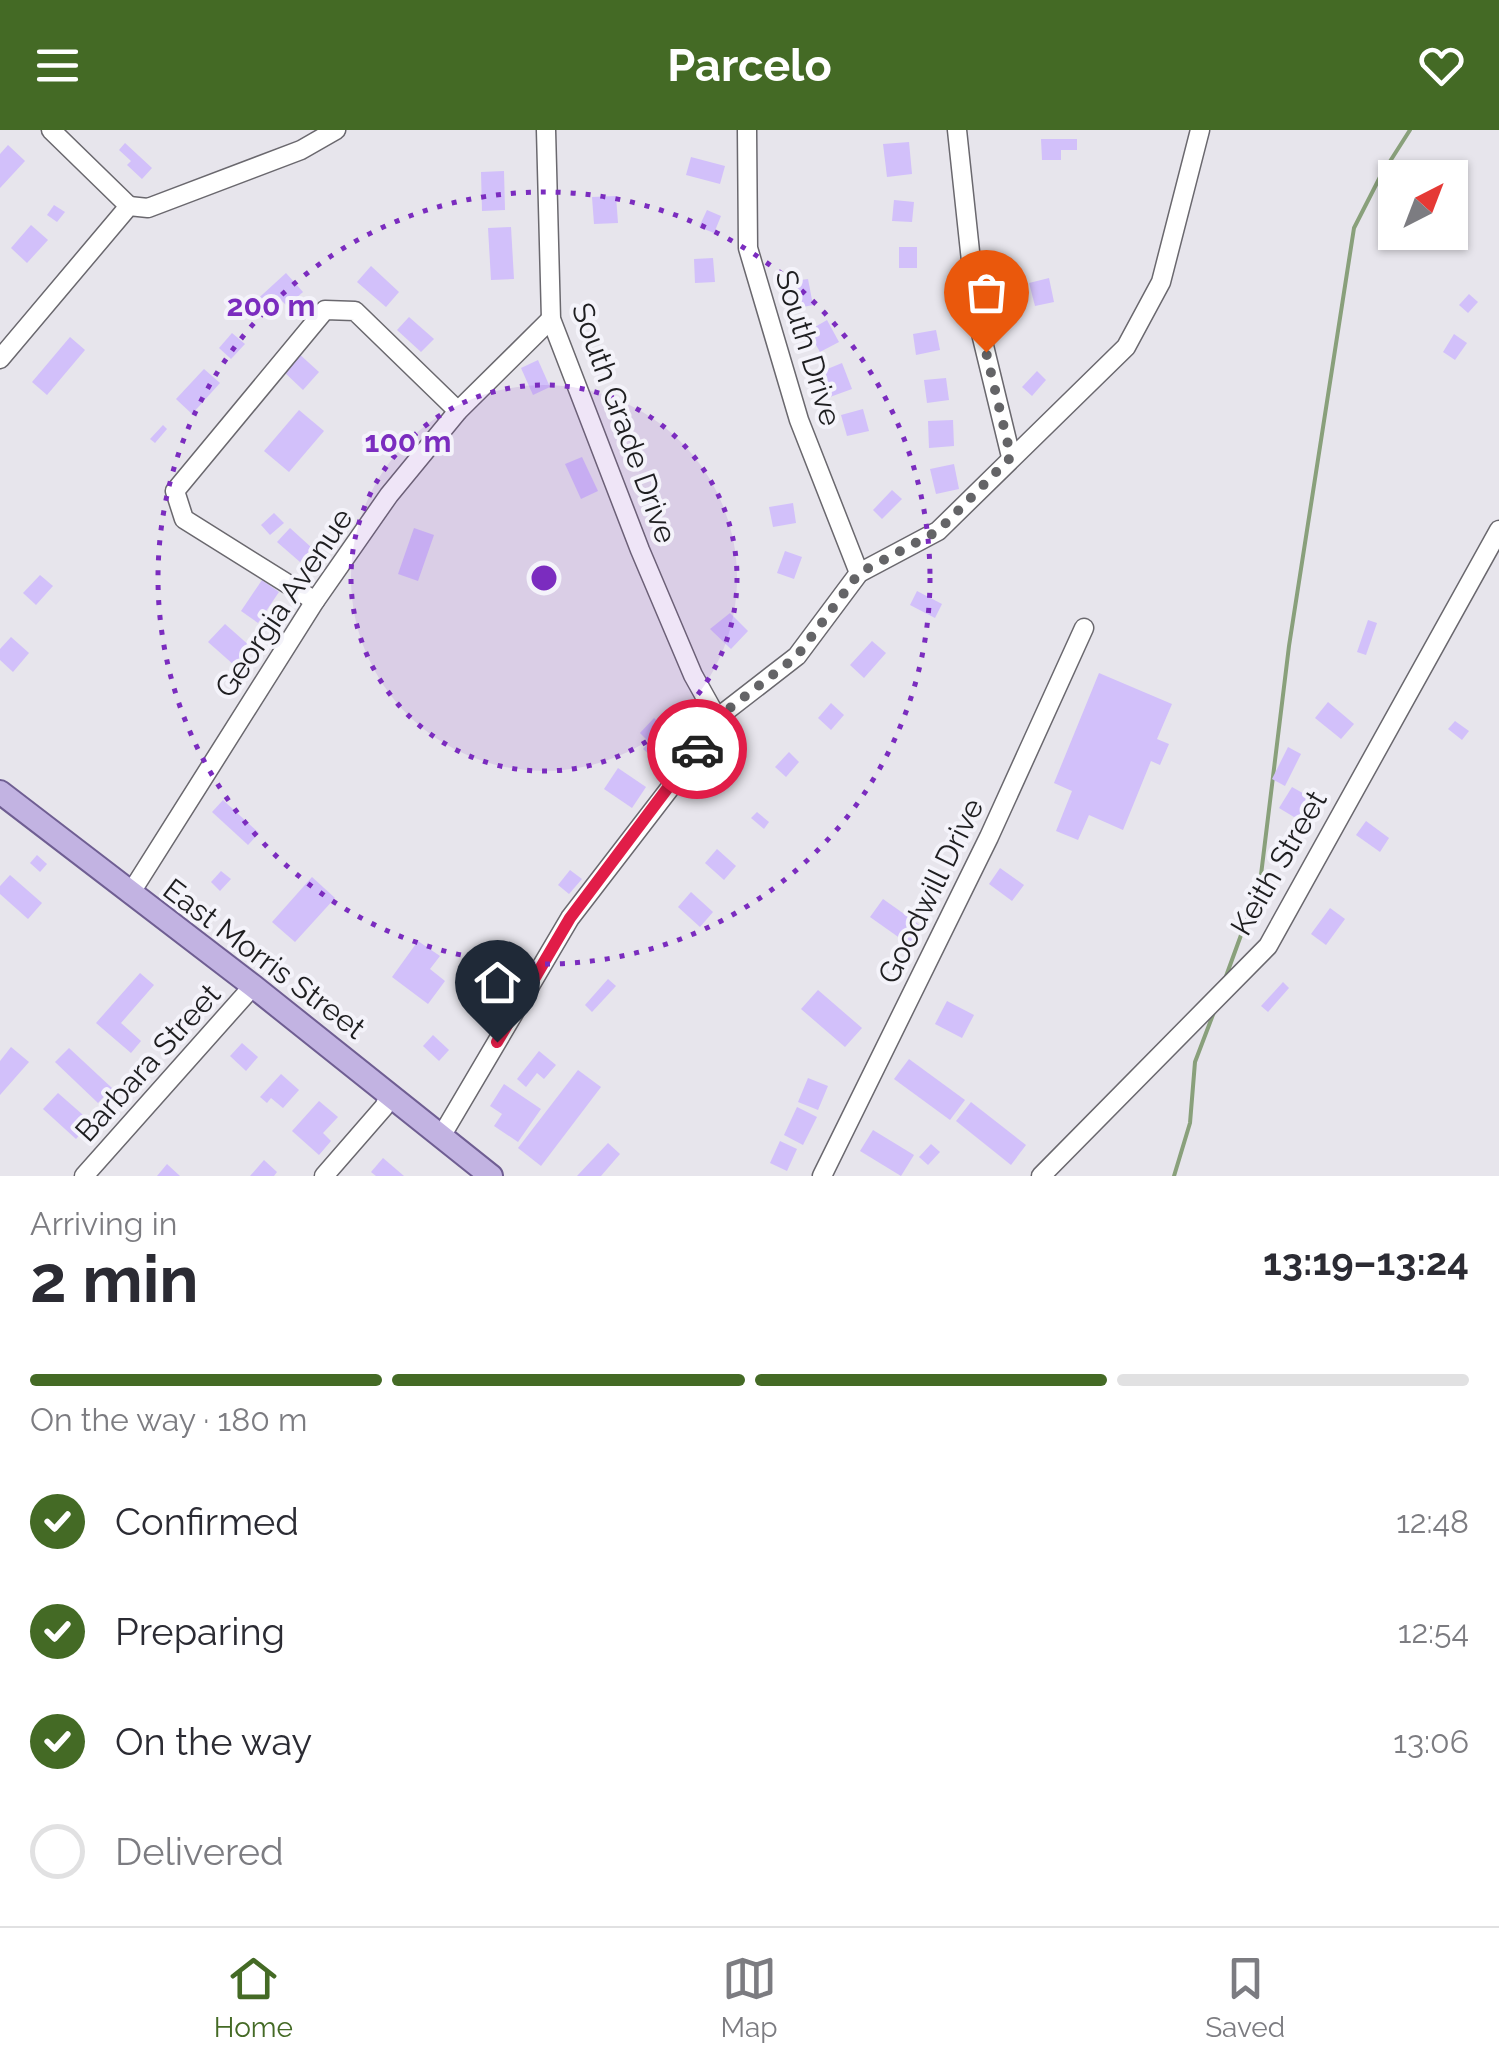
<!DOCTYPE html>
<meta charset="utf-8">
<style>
body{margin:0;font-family:Raleway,sans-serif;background:#f7f7f7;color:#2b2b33;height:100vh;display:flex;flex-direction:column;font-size:38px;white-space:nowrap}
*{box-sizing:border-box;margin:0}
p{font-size:32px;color:#7c7c81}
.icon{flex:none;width:55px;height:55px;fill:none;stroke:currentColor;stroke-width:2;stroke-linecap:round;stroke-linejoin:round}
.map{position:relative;height:1046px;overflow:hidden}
.side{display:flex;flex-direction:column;background:#fff;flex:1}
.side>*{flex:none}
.needle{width:65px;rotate:42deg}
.buttons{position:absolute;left:1378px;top:30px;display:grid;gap:20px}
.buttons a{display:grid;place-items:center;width:90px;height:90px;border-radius:0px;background:#fff;box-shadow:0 2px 8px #0004;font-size:50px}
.pin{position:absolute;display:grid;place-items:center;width:85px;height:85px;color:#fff;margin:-102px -42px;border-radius:50% 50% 50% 0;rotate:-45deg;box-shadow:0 0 10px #0007}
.pin .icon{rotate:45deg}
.courier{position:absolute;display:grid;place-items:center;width:100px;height:100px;margin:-50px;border:8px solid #e11d48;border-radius:50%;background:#fff;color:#222;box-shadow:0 2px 12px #0007}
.head em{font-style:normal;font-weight:700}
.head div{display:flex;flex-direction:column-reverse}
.head{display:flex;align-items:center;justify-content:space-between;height:170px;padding:0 30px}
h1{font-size:65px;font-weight:700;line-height:75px}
.bar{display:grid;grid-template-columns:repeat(4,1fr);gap:15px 10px;align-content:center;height:120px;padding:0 30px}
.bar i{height:12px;border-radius:8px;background:#e1e1e2}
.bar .active{background:#446a25}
.bar p{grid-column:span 4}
ol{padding:0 30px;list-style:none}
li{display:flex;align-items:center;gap:30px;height:110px}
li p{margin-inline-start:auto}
li .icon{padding:10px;border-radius:50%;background:#446a25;color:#fff;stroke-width:4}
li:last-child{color:#7c7c81}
li i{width:55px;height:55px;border:5px solid #e1e1e2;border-radius:50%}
header{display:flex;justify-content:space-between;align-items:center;height:130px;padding:0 30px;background:#446a25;color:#fff;font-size:45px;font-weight:700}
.tabs{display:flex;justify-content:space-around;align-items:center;height:140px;border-top:2px solid #e1e1e2;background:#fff;font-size:28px;color:#7c7c81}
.tabs a{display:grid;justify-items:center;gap:5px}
.tabs .active{color:#446a25}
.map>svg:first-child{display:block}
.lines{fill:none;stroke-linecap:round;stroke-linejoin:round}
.stream{stroke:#89a07b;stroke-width:4}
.building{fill:#d2c0fa}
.minor-casing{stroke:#6a686e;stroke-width:21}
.major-casing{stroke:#6f5e92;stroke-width:26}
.minor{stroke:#fff;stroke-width:18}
.major{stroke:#c2b3e2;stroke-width:22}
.done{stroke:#646467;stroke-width:10;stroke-dasharray:0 18}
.route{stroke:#e11d48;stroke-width:12}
.ring{fill:none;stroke:#7b2cbf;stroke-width:5;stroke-dasharray:5 10}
.labels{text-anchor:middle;stroke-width:8;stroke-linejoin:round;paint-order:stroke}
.street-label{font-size:30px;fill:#1e1e20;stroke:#f4f3fa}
.centre{fill:#7b2cbf;stroke:#f4f3fa;stroke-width:5}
.ring-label{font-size:30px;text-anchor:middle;font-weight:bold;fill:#7b2cbf;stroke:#f4f3fa;stroke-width:8;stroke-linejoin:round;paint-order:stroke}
</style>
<header><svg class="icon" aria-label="menu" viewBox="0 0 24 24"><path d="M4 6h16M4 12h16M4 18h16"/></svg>Parcelo<svg class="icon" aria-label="heart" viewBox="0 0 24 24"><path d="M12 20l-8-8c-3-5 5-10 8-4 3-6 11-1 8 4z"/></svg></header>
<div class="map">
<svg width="1499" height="1046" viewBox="0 0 1499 1046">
<rect width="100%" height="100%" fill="#e7e5ec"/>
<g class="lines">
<g class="stream">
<path d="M1225 849 1260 753 1289 516 1354 98 1380 47 1410 0"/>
<path d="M1174 1046 1190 993 1195 932 1214 882"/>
</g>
</g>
<g class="building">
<path d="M1041 9H1077V20H1061V30H1042Z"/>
<path d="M909 12 912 44 887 47 883 14Z"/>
<path d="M125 13 152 38 142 49 127 35 131 31 119 20Z"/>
<path d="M8 15 25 31 0 58V24Z"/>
<path d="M691 27 725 36 720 54 686 45Z"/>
<path d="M504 41 505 80 482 81 481 42Z"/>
<path d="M616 66 618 93 594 94 592 67Z"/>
<path d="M894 70 914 72 912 92 892 91Z"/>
<path d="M54 75 65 82 57 92 47 85Z"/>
<path d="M707 80 721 86 714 103 699 97Z"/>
<path d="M31 95 48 110 27 133 11 118Z"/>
<path d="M511 97 514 149 491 150 488 98Z"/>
<rect x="899" y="117" width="18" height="21"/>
<path d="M713 128 715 152 695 153 694 129Z"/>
<path d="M371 136 399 162 386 177 357 152Z"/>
<path d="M286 143 303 162 287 176 282 171 263 187 252 174Z"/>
<path d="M1049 148 1054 172 1035 176 1029 153Z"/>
<path d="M808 149 813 175 798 178 793 151Z"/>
<path d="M1469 164 1478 172 1468 183 1459 175Z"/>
<path d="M409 187 434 209 421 222 397 200Z"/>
<path d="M827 190 839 212 820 222 808 201Z"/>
<path d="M936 200 940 220 916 225 913 204Z"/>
<path d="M232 203 245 214 231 229 219 218Z"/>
<path d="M1454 204 1467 213 1455 230 1443 222Z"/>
<path d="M70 207 85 220 47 265 32 252Z"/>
<path d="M297 222 319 242 303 260 282 240Z"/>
<path d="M538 230 550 257 533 265 521 238Z"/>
<path d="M842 233 852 259 830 267 820 242Z"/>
<path d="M204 239 220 253 192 284 176 269Z"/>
<path d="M1037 241 1046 250 1032 266 1022 257Z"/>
<path d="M946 248 949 270 927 273 924 250Z"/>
<path d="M863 279 869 301 847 306 841 285Z"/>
<path d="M299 280 324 301 289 342 264 321Z"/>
<path d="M953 290 954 316 929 318 928 291Z"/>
<path d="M163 295 167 299 155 313 150 309Z"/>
<path d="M582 327 598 361 581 369 565 334Z"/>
<path d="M954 334 959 359 936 364 930 339Z"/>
<path d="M892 360 902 369 882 389 873 380Z"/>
<path d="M793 373 796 393 773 397 769 377Z"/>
<path d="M274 383 284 393 270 405 261 395Z"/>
<path d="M290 398 312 418 300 432 277 412Z"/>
<path d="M414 398 434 405 418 451 398 444Z"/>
<path d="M785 421 802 427 794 449 777 443Z"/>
<path d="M40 445 53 456 36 475 23 463Z"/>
<path d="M262 450 279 462 258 493 241 481Z"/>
<path d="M917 461 942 474 935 488 910 475Z"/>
<path d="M730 483 748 501 731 519 710 499Z"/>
<path d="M1368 490 1377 493 1366 525 1357 522Z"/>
<path d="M225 494 251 517 234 535 208 512Z"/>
<path d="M11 507 29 523 13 542 0 530V519Z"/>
<path d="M872 511 886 523 864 548 850 535Z"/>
<path d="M1099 543 1172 574 1157 609 1169 614 1160 635 1151 631 1123 700 1089 685 1078 710 1056 701 1072 661 1054 653Z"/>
<path d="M1328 572 1354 594 1341 609 1315 588Z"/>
<path d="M831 573 844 585 831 600 818 588Z"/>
<path d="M654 588 677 609 657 631 643 619 649 612 640 603Z"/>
<path d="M1455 591 1469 601 1462 610 1448 599Z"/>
<path d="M1288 617 1301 624 1285 656 1272 649Z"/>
<path d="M789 622 799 632 786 647 775 637Z"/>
<path d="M618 638 646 657 632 678 604 659Z"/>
<path d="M1292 657 1322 674 1309 696 1279 678Z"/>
<path d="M223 670 259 703 248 715 212 682Z"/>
<path d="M757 682 769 692 764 699 751 688Z"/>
<path d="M1366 691 1389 708 1380 722 1356 705Z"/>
<path d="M717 719 736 736 724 750 705 733Z"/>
<path d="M37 725 47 734 40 742 30 733Z"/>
<path d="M1000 738 1024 755 1012 771 989 754Z"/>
<path d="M570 740 582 749 569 764 558 755Z"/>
<path d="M221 741 231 749 220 761 211 752Z"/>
<path d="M10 745 42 773 28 789 0 764V756Z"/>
<path d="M312 747 335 768 295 812 272 792Z"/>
<path d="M691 762 713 782 700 797 678 777Z"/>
<path d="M883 769 924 798 911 816 870 787Z"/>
<path d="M1330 778 1345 789 1326 815 1311 804Z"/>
<path d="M418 811 440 826 430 839 445 851 428 874 392 847Z"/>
<path d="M140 843 154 855 121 893 141 911 131 923 96 893Z"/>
<path d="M608 849 616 856 592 882 585 875Z"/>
<path d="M1283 852 1289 858 1268 882 1261 876Z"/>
<path d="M818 860 862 898 845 917 801 879Z"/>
<path d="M947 871 974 885 962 908 935 894Z"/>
<path d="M433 905 449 920 439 931 423 916Z"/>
<path d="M242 913 258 927 246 941 230 926Z"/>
<path d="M11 917 29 932 0 965V931Z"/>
<path d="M69 918 112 958 98 973 55 932Z"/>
<path d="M539 921 556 935 544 949 537 943 526 957 517 949Z"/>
<path d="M909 929 965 970 950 990 894 949Z"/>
<path d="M578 940 601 957 541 1036 518 1018Z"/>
<path d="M281 944 299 960 283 978 271 968 267 973 260 967Z"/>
<path d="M808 948 828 956 818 980 798 972Z"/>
<path d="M504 954 541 979 518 1012 494 996 502 984 490 976Z"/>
<path d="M58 963 91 992 76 1009 43 979Z"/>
<path d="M319 971 338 987 323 1003 331 1011 319 1025 292 1001Z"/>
<path d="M971 972 1026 1015 1011 1035 956 991Z"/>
<path d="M797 977 817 987 803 1015 784 1005Z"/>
<path d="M873 1000 914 1025 901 1046 860 1021Z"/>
<path d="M780 1011 797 1019 787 1041 770 1033Z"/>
<path d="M608 1013 620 1024 601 1046H577Z"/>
<path d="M931 1014 940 1022 928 1035 919 1027Z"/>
<path d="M383 1028 404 1046H376L371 1042Z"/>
<path d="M264 1030 277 1042 274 1046H250Z"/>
<path d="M167 1034 180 1046H157Z"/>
</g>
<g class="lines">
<defs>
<g id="minor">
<path d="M51 0 129 76"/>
<path d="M546 0 551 189 640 420 693 545 717 588"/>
<path d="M747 0 748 118 799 290 859 443"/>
<path d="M957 0 977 187 1011 327"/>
<path d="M0 229 129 76 148 78 301 20 336 0"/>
<path d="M315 471 184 389 175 361 325 180 355 181 458 281"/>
<path d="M130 764 315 471 389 365 458 281 551 189"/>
<path d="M442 1005 570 788 680 645 717 588 797 526 859 443 938 401 1126 217 1161 152 1200 0"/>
<path d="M84 1046 253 856"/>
<path d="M324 1046 384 977 390 964"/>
<path d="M822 1046 989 707 1084 498"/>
<path d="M1041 1046 1268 816 1499 400"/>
</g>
<path id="major" d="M0 662 253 856 491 1046"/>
</defs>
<use href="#minor" class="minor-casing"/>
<use href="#major" class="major-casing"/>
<use href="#minor" class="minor"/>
<use href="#major" class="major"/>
</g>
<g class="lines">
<path class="done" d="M697 619 717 588 797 526 859 443 938 401 1011 327 986 222"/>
<path class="route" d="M497 912 570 788 697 619"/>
</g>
<circle cx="544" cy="448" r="193" fill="#7b2cbf" fill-opacity=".12"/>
<g class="ring">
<circle cx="544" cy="448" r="193"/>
<circle cx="544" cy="448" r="386"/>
</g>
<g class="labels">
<g class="street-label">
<text transform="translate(808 218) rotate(73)" y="10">South Drive</text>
<text transform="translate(624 293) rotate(70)" y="10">South Grade Drive</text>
<text transform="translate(284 473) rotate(-56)" y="10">Georgia Avenue</text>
<text transform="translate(1279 733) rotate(-60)" y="10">Keith Street</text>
<text transform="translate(931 761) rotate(-64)" y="10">Goodwill Drive</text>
<text transform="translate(264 829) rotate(37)" y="10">East Morris Street</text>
<text transform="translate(148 933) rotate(-48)" y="10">Barbara Street</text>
</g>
</g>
<circle cx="544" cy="448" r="15" class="centre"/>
<g class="ring-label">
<text x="271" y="186">200 m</text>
<text x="408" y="322">100 m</text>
</g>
</svg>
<div class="buttons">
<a><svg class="needle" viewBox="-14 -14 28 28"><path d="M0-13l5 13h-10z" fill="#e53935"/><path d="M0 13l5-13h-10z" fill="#7c7c81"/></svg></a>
</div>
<div class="pin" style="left:986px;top:222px;background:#ea580c"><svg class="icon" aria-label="bag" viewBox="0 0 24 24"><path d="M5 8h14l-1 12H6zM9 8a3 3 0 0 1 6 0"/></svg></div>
<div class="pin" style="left:497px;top:912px;background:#1f2937"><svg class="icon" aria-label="home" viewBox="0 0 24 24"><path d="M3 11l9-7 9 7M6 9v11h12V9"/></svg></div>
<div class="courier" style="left:697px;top:619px"><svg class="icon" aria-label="car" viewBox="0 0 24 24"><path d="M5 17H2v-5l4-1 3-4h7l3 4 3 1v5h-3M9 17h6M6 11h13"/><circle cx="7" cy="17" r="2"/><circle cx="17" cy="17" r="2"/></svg></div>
</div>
<section class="side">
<div class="head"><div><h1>2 min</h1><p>Arriving in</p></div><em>13:19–13:24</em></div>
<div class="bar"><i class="active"></i><i class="active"></i><i class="active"></i><i></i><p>On the way · 180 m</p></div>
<ol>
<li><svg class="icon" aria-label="check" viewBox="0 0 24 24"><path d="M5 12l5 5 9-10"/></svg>Confirmed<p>12:48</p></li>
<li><svg class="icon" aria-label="check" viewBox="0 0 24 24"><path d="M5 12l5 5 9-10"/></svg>Preparing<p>12:54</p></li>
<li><svg class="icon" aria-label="check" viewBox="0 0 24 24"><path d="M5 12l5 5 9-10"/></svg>On the way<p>13:06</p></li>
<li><i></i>Delivered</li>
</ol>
</section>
<nav class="tabs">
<a class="active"><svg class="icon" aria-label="home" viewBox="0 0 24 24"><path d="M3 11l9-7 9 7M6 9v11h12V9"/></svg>Home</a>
<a><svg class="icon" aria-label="map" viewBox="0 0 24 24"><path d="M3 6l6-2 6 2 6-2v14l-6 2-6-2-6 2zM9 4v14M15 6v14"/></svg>Map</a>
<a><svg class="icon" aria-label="saved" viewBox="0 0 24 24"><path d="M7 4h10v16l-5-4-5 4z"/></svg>Saved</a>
</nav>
